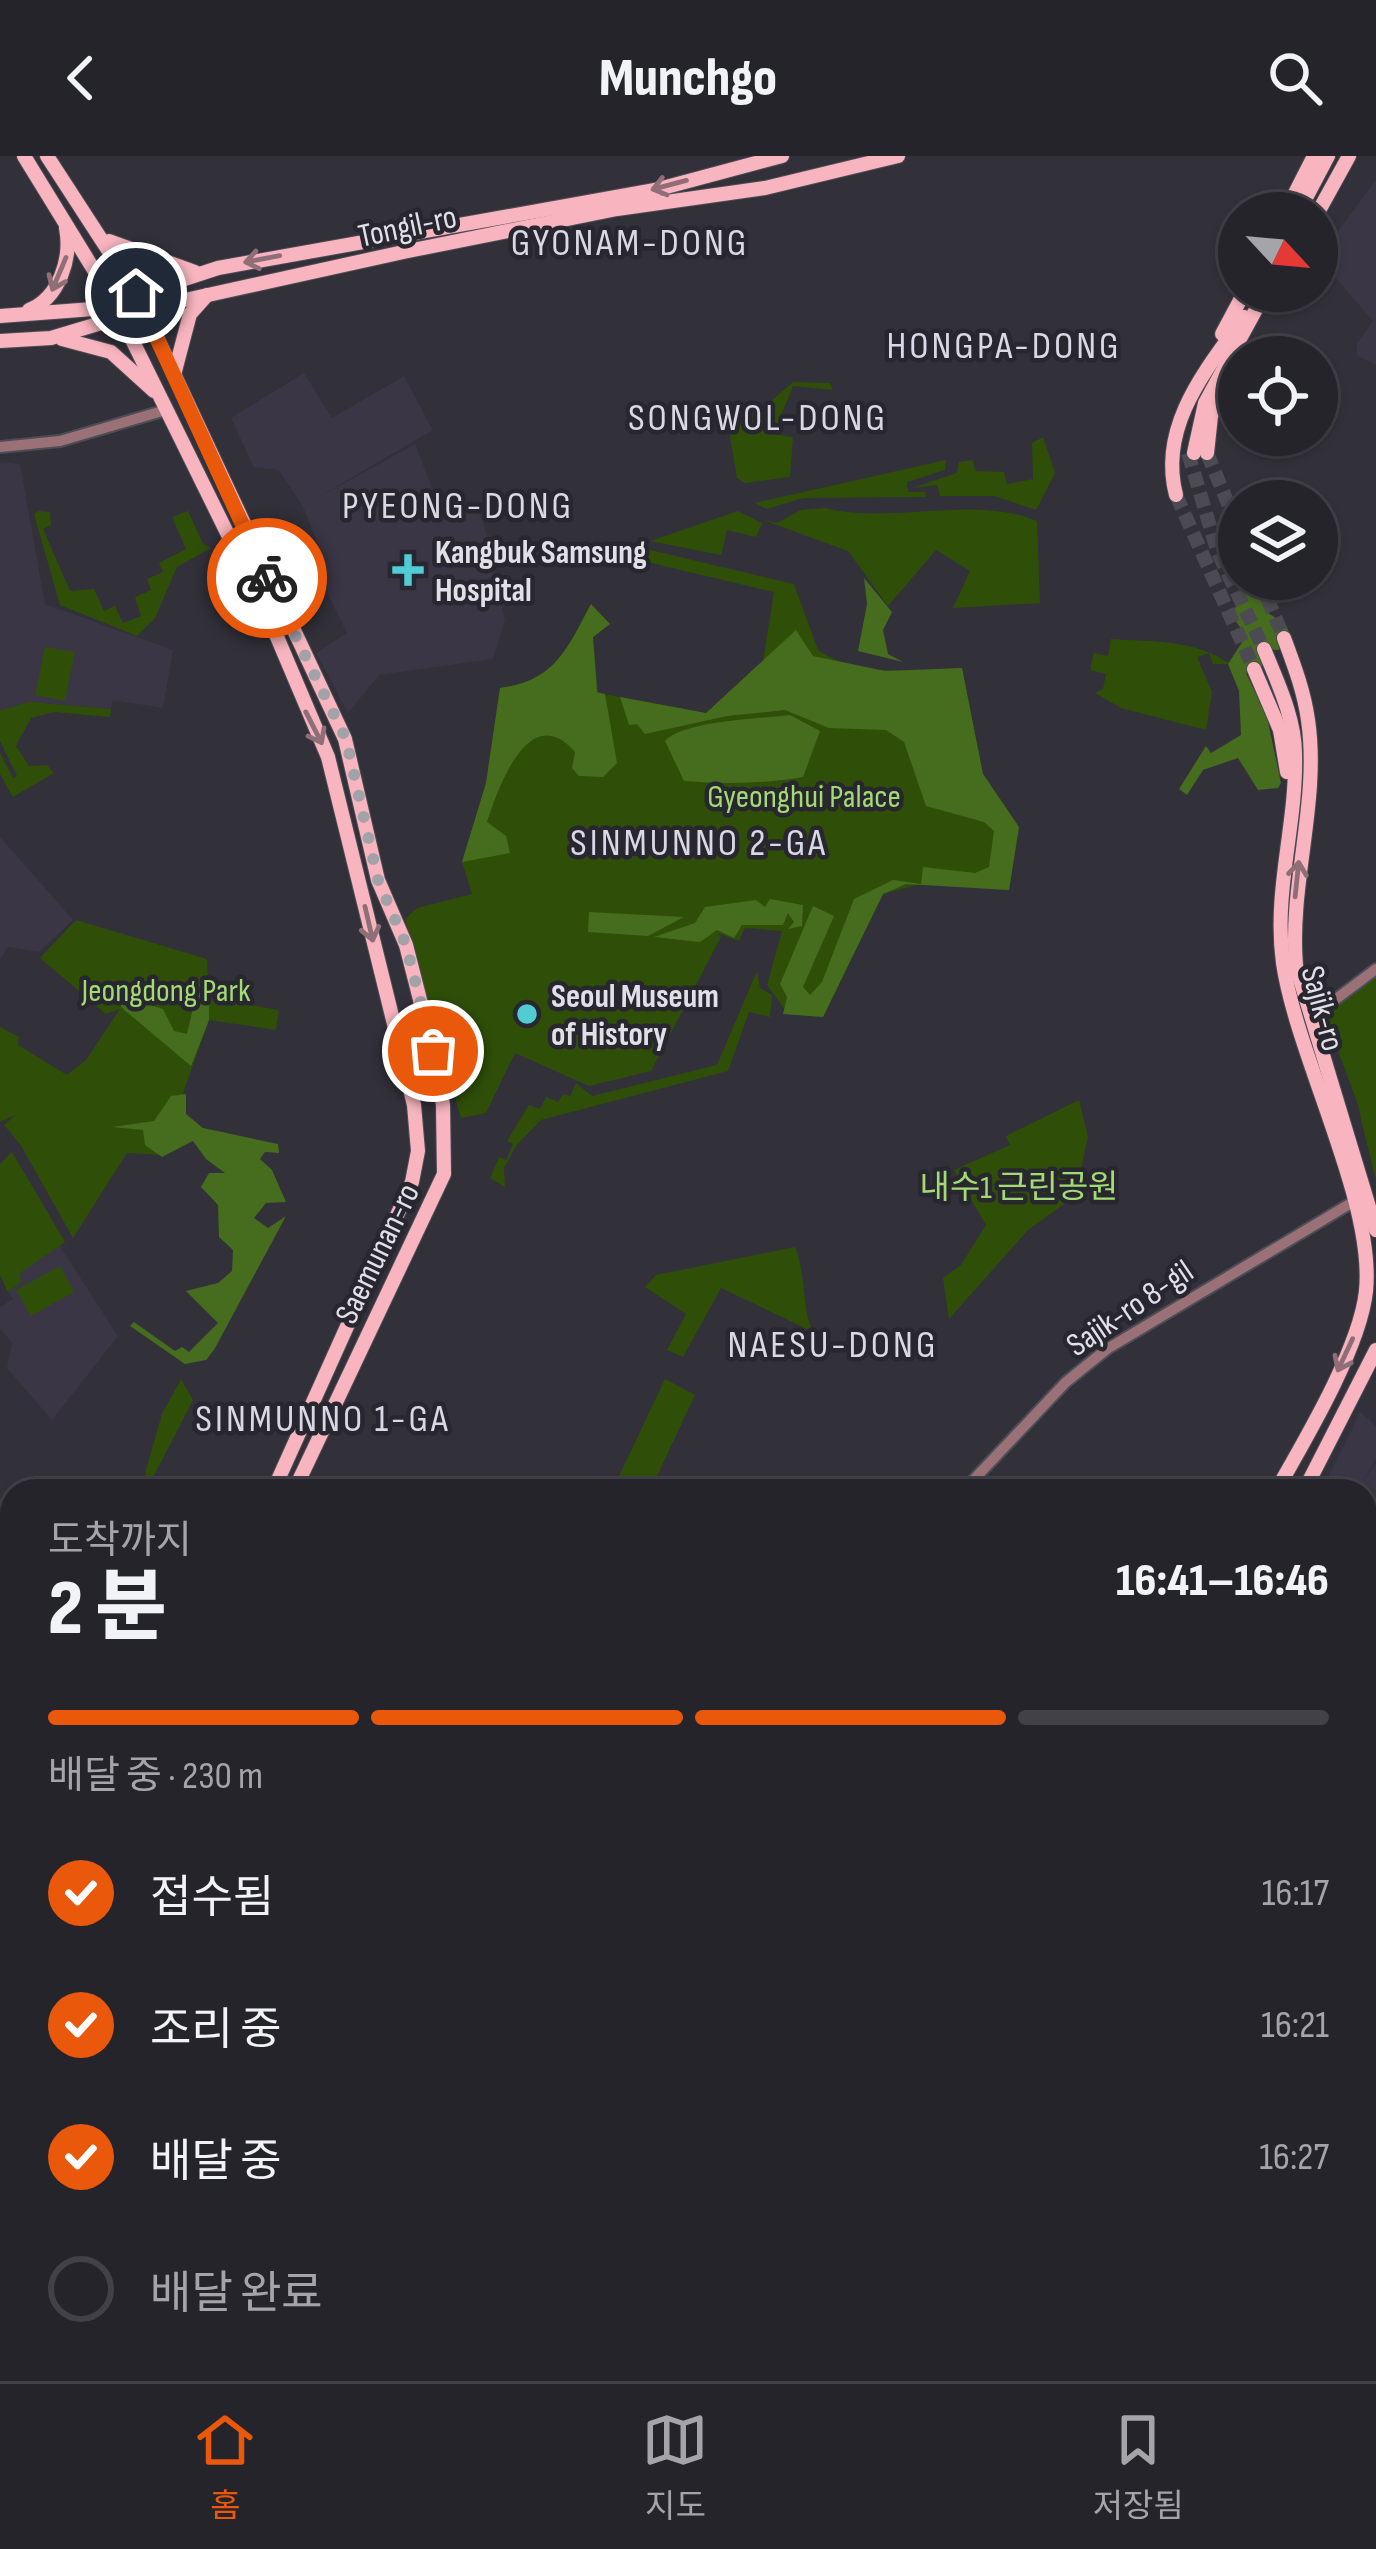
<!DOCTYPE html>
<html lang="ko">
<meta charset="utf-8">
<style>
body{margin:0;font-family:"Sofia Sans Condensed","Noto Sans KR",sans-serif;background:#323037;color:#f1f3f6;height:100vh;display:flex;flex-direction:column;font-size:45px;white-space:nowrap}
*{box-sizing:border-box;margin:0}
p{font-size:39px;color:#a4a4a9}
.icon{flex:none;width:66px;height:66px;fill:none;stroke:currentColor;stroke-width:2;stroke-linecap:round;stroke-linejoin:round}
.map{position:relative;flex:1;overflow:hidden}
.sheet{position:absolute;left:0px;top:1323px;width:1377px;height:903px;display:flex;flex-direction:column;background:#26242b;border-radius:36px 36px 0 0;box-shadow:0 3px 9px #0004,0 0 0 3px #424147}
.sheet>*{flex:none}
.needle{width:78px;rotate:116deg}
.buttons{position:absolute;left:1218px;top:36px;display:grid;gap:24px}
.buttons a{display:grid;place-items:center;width:120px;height:120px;border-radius:50%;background:#26242b;box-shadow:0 3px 9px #0004,0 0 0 3px #424147;font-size:60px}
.pin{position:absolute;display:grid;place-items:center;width:102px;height:102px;color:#fff;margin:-51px;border:6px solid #fff;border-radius:50%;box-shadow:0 3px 12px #0007}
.courier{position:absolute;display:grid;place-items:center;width:120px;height:120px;margin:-60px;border:9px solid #ea580c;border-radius:50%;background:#fff;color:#222;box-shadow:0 3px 15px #0007}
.head em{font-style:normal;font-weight:800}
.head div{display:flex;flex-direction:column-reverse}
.head{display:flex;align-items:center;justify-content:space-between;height:204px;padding:0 48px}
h1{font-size:78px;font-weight:800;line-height:90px}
.bar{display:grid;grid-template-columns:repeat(4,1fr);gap:18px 12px;align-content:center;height:144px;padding:0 48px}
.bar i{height:15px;border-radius:9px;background:#424147}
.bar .selected{background:#ea580c}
.bar p{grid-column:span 4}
ol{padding:0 48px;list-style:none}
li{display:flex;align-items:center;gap:36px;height:132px}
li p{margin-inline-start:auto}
li .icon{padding:12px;border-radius:50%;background:#ea580c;color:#fff;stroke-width:4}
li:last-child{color:#a4a4a9}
li i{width:66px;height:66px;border:6px solid #424147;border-radius:50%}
header{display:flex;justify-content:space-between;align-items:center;height:156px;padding:0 48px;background:#26242b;font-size:54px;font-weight:800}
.tabs{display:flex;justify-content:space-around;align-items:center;height:168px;border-top:3px solid #424147;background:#26242b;font-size:33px;color:#a4a4a9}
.tabs a{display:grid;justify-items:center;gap:6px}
.tabs .selected{color:#ea580c}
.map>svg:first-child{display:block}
.built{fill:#3a3645}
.green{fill:#2f4f09}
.forest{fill:#466c1e}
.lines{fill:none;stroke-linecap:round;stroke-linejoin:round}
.primary-tunnel{stroke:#4c4a53;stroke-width:14;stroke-dasharray:14 7;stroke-linecap:butt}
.tertiary-casing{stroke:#4e4c55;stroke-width:14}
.secondary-casing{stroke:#4e4c55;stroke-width:15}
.primary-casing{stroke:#4e4c55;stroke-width:16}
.tertiary{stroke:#9a7177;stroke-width:10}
.secondary{stroke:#d4959e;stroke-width:12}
.primary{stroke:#f8b5bf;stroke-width:14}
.oneway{stroke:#906e77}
.done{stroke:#a4a2a9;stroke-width:12;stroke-dasharray:0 21.6}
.route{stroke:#ea580c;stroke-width:15}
.poi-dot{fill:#51ccd4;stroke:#28262f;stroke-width:4.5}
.labels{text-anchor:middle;stroke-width:9;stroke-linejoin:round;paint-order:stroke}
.street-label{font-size:33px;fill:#e1e0e6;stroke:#28262f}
.poi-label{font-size:33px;font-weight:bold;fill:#e1e0e6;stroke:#28262f;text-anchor:start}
.park-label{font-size:33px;fill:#a3da73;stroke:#28262f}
.quarter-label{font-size:39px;letter-spacing:3px;fill:#dad8e4;stroke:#28262f}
</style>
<header><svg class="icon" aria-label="back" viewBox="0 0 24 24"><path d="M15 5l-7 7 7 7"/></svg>Munchgo<svg class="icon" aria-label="search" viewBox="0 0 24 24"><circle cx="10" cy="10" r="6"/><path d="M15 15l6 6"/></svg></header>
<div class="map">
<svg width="1376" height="2225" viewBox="0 0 1376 2225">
<rect width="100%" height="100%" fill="#323039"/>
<g class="built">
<path d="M1376 24V209L1357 200V188L1373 165 1334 120 1325 93Z"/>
<path d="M304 217 332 262 404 220 433 274 317 342 415 288 443 360 475 349 484 369 505 464 493 503 379 519 348 557 316 497 347 477 320 423 325 405 303 351 279 314 254 311 231 262Z"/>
<path d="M0 306 20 308 45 448 173 494 163 552 113 544 111 553 30 546 0 554Z"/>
<path d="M0 681 73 764 39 796 8 791 0 803Z"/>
<path d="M59 1089 118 1180 52 1264 7 1212 12 1187 0 1172V1151L13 1143 8 1136 22 1125 19 1118Z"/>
<path d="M1360 1256 1376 1270V1303L1364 1324 1376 1307V1503L1365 1501V1335H1321Z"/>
<path d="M1365 1533 1376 1535V1735L1365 1731Z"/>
</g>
<g class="green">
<path d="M793 226 830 227 833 234 793 230 774 277H767L793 281 790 321 745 327 737 322 727 263 761 254Z"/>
<path d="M1043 281 1055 317 1036 354 995 340H940L937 329 912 332 957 317 959 306 973 304 975 315 1004 316 1007 328 1033 323 1032 287Z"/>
<path d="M946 304 945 314 907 326 908 336H925L926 341 803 342 767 353 754 347Z"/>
<path d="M824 352C894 369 971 338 1037 365L1040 447 953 452 970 415 936 394 888 450 848 395 763 364 777 367 801 354Z"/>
<path d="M39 355 50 356 51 369 43 373 70 435 94 433 104 455 115 450 123 467 141 460 135 441 151 434 147 423 163 416 159 407 186 393 172 361 188 355 203 388 211 392 177 411 155 462 137 480 60 449 34 358Z"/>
<path d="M738 355 762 367 756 381 727 374 721 399 650 385Z"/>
<path d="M638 391 794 428 818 494C859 522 913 514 962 512L983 618 1019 671 1009 734 921 728 883 738 823 861 783 858 785 854 767 829 782 775 745 772 739 785 717 777 721 781 651 915 589 930 515 897 486 957 461 962 405 763 417 752 472 738 462 706 486 627 500 532C555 525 567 493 591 448L610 468 593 481 598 537 706 557 763 505 774 436 643 405 623 410 619 404Z"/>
<path d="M1111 483C1153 486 1195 483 1230 508H1213L1209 497 1197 501 1212 536 1206 574 1121 552 1095 537 1103 533 1106 518 1090 514 1094 497 1108 500Z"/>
<path d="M45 491 75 496 65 545 35 539Z"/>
<path d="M30 546 111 553 110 561 54 556 31 562 16 590 29 610 47 609 54 617 13 641 0 618V597L13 622 17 620 0 585V554Z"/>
<path d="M76 764 207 803 209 842 279 854 276 874 209 864 161 999 127 997 73 1082 20 988 4 969 15 959 0 966V871L19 881 18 889 67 919 86 904 120 853 106 858 40 802Z"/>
<path d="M757 815 760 832 772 839 770 861 749 856 728 915 541 964 516 990 504 1012 505 1031 490 1022 499 1001 506 1004 513 988 507 985 529 949 540 953 546 941 558 946 563 938 570 940 576 927 592 940 717 909Z"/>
<path d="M1376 817V1025L1357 946 1325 859Z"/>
<path d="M1079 944 1088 981 1077 1030 1064 1048 1028 1074 949 1163 943 1122 961 1109 986 1069 954 1014 1010 989 1006 980Z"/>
<path d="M12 996 65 1086 19 1118 22 1125 8 1136 0 1119V1008Z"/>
<path d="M795 1091C807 1121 801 1150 813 1176L721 1132 683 1201 667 1194 686 1158 645 1131 656 1119Z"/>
<path d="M60 1110 74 1136 31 1160 16 1134Z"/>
<path d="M181 1223 193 1244 146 1335 143 1325 162 1258Z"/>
<path d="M665 1223 695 1239 650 1335H612Z"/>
<path d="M1365 1768 1376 1772V2225H906L901 2214H1365Z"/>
</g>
<g class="forest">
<path d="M864 422 892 456 883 474 888 498 903 506 858 495 867 448Z"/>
<path d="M1254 423 1268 445 1265 455 1286 469 1290 479 1280 483 1279 494 1262 493 1267 508 1246 517 1267 561 1281 627 1278 632 1258 634 1238 602 1203 614 1187 639 1179 633 1206 590 1211 597 1241 579 1239 535 1228 508 1246 480 1231 458Z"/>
<path d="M591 448 610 468 593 481 597 536 605 538 617 607 603 621 579 620 572 612 575 596C529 543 498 632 487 666L506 680 510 697 462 706 486 627 500 532C555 525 567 493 591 448Z"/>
<path d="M796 474 813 500 885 515 962 512 983 618 1019 671 1009 734 906 728 883 738 823 861 783 858 787 841 780 828 813 750 834 760 803 831 810 839 822 826 854 743 893 724 921 728 923 711 975 717 989 711 994 675 984 666 926 650 904 586 886 574 829 572 785 554 727 560 645 578 637 568 629 569 620 541 706 557Z"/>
<path d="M790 559 820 575 803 621C763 628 724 628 684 625L665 585C685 564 760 563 790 559Z"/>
<path d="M770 743 803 749 802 770 788 773 794 766 788 757 783 769H742L734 782 717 774 700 786 654 781 695 767 705 751 756 744 765 751Z"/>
<path d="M589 756 684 761 648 780 588 776Z"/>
<path d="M123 834H130L128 842 163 853 174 875 187 878 197 835 209 842V864L191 910 121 851Z"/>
<path d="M186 938V958L203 972 278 988 279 997 265 996 260 1003 272 1014 286 1046 266 1047 254 1062 268 1072 286 1060 214 1194 206 1204 185 1208 130 1170 134 1166 175 1195 182 1191 189 1196 218 1167 186 1135 218 1127 232 1115 233 1094 219 1081 218 1049 201 1031 209 1017H225L206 1003 193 985 162 1001 145 989 143 974 112 971 154 965 171 940Z"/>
</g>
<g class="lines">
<g class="primary-tunnel">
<path d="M1188 297 1218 397 1264 493"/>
<path d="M1207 297 1239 374"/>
<path d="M1176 339 1254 513"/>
<path d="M1259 423 1284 482"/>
</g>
<defs>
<g id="tertiary">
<path d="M0 291 60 285 166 254"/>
<path d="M1312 861 1376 813"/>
<path d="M963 1335 1066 1226 1107 1193 1358 1043"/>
<path d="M1365 1746 1376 1750"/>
<path d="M787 2214V2225"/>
<path d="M865 2214 876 2222"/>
</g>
<path id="secondary" d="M0 1805 12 1811"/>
<g id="primary">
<path d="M24 0 113 145 269 462 328 601 414 949 418 995 412 1026 273 1335"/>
<path d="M47 0 136 137 345 583 378 724 406 789 436 906 443 949 444 1018 294 1335"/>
<path d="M1285 57 1314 0"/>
<path d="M1298 57 1328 0"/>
<path d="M1317 58 1349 0"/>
<path d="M109 85 195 116"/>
<path d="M29 154C59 142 72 103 66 72"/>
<path d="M0 160 93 153 218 112 655 34 782 0"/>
<path d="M1222 178 1245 135"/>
<path d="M62 183 111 196 154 235"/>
<path d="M0 185 51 182 158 150 408 95 617 53 765 32 898 0"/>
<path d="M175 215 190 158 207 139"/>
<path d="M1194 297 1205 247 1266 135"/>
<path d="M1207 297 1211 260 1222 233"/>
<path d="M1176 339C1158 270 1206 214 1244 161"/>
<path d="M1284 482C1294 509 1304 535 1308 564 1320 645 1289 728 1296 810L1376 1074"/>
<path d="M1264 493C1277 525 1295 562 1295 598 1297 669 1273 735 1283 807 1297 902 1375 1045 1366 1135 1360 1192 1305 1284 1276 1335"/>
<path d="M1254 513 1280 574 1287 616"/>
<path d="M1304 1335 1376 1194"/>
<path d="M0 1493 12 1499"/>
<path d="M0 1518 12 1524"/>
<path d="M1365 1520 1376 1522"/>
<path d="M0 1550H12"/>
<path d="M0 1636 12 1615"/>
<path d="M0 1910 12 1885"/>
<path d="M0 1957 12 1931"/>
<path d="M808 2225 811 2214"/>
<path d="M830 2225 833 2214"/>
</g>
</defs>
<use href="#tertiary" class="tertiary-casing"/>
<use href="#secondary" class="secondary-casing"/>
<use href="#primary" class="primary-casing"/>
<use href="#tertiary" class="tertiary"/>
<use href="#secondary" class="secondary"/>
<use href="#primary" class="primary"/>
</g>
<defs><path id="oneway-shaft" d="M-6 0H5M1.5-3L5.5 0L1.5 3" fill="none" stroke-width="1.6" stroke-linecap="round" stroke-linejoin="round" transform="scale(3)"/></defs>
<g class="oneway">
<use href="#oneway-shaft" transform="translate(669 29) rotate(165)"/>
<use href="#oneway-shaft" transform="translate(262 103) rotate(169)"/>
<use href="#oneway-shaft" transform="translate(59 118) rotate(113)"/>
<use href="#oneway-shaft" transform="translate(314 572) rotate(63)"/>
<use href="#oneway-shaft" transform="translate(1297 723) rotate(-84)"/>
<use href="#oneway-shaft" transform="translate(369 768) rotate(77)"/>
<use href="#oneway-shaft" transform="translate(1345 1199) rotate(115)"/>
</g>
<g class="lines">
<path class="done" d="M267 422 346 583 378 724 406 789 433 895"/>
<path class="route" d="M136 137 267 422"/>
</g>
<g class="poi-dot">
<path d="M402 396h12v12h12v12h-12v12h-12v-12h-12v-12h12z"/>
<circle cx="527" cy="858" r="12"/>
</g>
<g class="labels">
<g class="street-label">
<text transform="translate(407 69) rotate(-12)" y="12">Tongil-ro</text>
<text transform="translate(1324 852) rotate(75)" y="12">Sajik-ro</text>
<text transform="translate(376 1097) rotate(-64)" y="12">Saemunan-ro</text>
<text transform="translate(1129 1151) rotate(-34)" y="12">Sajik-ro 8-gil</text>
</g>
<g class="poi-label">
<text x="435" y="407">Kangbuk Samsung<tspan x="435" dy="38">Hospital</tspan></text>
<text x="551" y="851">Seoul Museum<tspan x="551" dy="38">of History</tspan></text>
</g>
<g class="park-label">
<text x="804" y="651">Gyeonghui Palace</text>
<text x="166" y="845">Jeongdong Park</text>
<text x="1019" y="1042">내수1 근린공원</text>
</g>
<g class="quarter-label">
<text x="630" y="99">GYONAM-DONG</text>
<text x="1004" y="202">HONGPA-DONG</text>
<text x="758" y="274">SONGWOL-DONG</text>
<text x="458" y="362">PYEONG-DONG</text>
<text x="699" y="699">SINMUNNO 2-GA</text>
<text x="833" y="1201">NAESU-DONG</text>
<text x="323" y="1275">SINMUNNO 1-GA</text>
</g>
</g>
</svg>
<div class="buttons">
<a><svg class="needle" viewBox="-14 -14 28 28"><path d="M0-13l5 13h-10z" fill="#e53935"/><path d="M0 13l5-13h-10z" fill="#a4a4a9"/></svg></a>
<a><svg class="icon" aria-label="locate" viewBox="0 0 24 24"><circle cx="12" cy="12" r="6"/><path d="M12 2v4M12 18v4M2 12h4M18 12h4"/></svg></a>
<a><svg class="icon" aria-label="layers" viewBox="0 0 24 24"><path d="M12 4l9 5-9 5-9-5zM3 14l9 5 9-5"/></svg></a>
</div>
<div class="pin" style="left:433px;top:895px;background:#ea580c"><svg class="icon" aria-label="bag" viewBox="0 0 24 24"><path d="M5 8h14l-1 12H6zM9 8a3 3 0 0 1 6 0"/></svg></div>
<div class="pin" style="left:136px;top:137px;background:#1f2937"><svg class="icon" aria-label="home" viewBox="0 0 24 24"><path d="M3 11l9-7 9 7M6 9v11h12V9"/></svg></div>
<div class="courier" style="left:267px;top:422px"><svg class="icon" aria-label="bike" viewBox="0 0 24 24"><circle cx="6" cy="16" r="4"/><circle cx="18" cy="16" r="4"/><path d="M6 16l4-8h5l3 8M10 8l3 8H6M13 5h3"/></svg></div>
<section class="sheet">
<div class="head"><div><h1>2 분</h1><p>도착까지</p></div><em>16:41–16:46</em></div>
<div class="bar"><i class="selected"></i><i class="selected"></i><i class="selected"></i><i></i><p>배달 중 · 230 m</p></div>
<ol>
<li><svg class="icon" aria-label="check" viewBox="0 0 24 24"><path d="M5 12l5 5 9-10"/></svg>접수됨<p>16:17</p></li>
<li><svg class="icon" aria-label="check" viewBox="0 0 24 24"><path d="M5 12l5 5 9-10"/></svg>조리 중<p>16:21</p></li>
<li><svg class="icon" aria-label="check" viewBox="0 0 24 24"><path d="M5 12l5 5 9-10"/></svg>배달 중<p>16:27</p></li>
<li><i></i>배달 완료</li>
</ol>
</section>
</div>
<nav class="tabs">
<a class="selected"><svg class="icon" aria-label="home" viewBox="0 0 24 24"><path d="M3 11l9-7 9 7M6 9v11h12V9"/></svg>홈</a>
<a><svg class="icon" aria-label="map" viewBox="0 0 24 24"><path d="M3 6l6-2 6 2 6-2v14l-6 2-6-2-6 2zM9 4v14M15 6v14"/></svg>지도</a>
<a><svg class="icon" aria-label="saved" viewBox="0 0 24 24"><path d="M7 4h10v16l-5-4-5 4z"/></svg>저장됨</a>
</nav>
